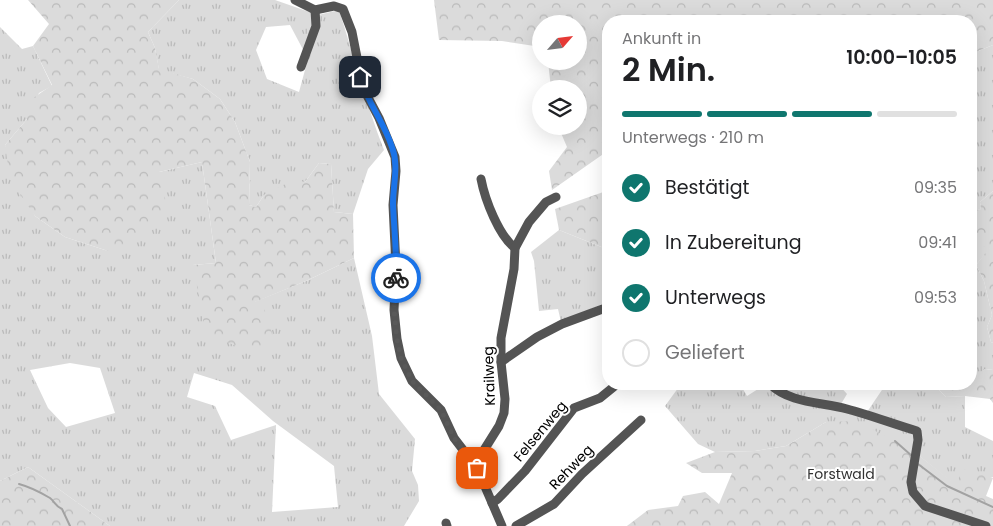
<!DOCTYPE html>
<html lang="de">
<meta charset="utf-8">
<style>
body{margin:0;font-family:Poppins,sans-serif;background:#f6f6f6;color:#202124;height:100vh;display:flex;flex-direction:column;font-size:19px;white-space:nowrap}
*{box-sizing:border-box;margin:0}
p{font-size:16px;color:#757577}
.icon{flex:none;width:28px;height:28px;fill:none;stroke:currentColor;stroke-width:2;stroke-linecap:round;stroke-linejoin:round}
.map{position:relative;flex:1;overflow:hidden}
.side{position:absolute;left:602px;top:15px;width:375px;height:375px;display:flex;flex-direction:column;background:#fff;border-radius:20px;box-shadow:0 5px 20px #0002}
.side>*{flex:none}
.needle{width:32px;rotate:62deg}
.controls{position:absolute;left:532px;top:15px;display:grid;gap:10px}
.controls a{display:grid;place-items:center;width:55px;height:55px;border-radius:50%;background:#fff;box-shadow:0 5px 20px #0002;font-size:25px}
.pin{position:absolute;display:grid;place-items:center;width:42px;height:42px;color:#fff;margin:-21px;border-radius:10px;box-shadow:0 2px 8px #0006}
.courier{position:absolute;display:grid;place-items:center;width:50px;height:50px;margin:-25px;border:4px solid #1a73e8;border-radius:50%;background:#fff;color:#222;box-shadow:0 1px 6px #0007}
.overview em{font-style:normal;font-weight:600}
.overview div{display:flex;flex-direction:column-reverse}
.overview{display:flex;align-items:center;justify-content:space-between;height:85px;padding:0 20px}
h1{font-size:32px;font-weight:600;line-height:38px}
.bar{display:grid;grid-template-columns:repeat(4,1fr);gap:8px 5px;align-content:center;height:60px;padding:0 20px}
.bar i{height:6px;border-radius:4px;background:#e0e0e0}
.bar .on{background:#0f766e}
.bar p{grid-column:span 4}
ol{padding:0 20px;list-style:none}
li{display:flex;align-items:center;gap:15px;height:55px}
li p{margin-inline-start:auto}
li .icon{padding:5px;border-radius:50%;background:#0f766e;color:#fff;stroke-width:4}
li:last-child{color:#757577}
li i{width:28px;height:28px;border:2px solid #e0e0e0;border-radius:50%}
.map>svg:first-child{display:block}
.grass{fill:url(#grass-tufts);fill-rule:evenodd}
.forest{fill:url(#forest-crowns)}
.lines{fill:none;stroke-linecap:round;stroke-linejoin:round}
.stream{stroke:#a2a2a2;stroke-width:2}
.minor{stroke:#545454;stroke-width:9}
.done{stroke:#595959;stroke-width:5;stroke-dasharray:0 9}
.route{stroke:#1a73e8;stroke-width:6}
.labels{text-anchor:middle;stroke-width:4;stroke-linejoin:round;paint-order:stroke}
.street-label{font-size:14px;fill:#000;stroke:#fff}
.park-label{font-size:14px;fill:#323232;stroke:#fff}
</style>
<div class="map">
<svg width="993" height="526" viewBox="0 0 993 526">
<defs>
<pattern id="grass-tufts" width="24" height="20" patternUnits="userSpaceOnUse" patternTransform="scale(1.25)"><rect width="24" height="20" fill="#dbdbdb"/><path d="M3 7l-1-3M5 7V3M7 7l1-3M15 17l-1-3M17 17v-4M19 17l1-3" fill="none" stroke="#bababa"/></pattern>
<pattern id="forest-crowns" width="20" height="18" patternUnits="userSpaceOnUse" patternTransform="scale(1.25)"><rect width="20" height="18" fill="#dbdbdb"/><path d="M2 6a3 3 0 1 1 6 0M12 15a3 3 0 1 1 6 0" fill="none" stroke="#bababa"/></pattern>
</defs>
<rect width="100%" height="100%" fill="#fff"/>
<g class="grass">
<path d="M179 0H275L318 15 339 10C354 57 366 104 384 150L368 169 353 214 334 212 331 164 319 163 305 182 264 195 256 207 249 205 250 162 235 122 220 99 193 79 159 70 155 48 148 32ZM290 25 308 59 299 92 267 79 256 50 266 27Z"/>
<path d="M0 27 22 49 33 46 52 86 39 93 27 119 5 145 35 216 65 237 108 251 159 172 202 162 216 263 193 265 254 302 306 281 354 258 372 336 379 394 415 439 412 471 418 485 419 501 404 526H110L28 467 0 481ZM70 363 100 368 115 413 66 427 48 408 30 370ZM194 373 232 385 273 421 334 466 338 507 272 512 276 425 231 440 215 406 187 397Z"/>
<path d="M993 45V191L980 202 981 210 971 209V93L973 91 971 88V54Z"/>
<path d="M559 230 609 250V301L561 322 558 309 539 311 534 261 531 252Z"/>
<path d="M973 246H992L976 265 984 281 992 315 987 327 991 342 993 343V370L985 369 973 380 971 379V248Z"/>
<path d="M681 384H740L747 396 766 384H838L847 394 841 404 867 412 886 384H936V387L946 397 965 396V427L993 441V477L958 487 912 450 826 422 786 446 755 451 715 452 698 444 665 406Z"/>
</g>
<g class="forest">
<path d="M28 0H179L148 32 155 48 159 69 193 79 220 99 235 122 250 162 249 205 256 207 264 195 293 180 305 182 319 163 331 164 334 212 353 214 354 258 306 281 255 302 264 308 274 339 262 357 206 333 193 265 216 263 202 162 159 172 168 211 134 244 108 251 65 237 35 216 10 179 5 145 27 119 23 105 52 85 33 46 49 24Z"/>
<path d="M434 0H993V45L971 54V21H609V150L552 190 549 171 567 147 558 126H579V89H551L548 61H579V24H541V47L502 41 439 40Z"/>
<path d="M609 190V250L559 230 555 209Z"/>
<path d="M993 191V343L991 342 987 327 992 315 984 281 976 265 991 246 971 248V209L981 210 980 202Z"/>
<path d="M985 369 993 370V403L990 399 965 396 946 397 936 387V384H971V379Z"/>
<path d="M856 421 912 450 958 486 960 468 993 478 986 496 993 499V526H627L648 510 678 506 683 496 705 492 719 504 732 473H702L686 463 715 452 755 451 786 446 826 422Z"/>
<path d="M28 467 110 526H0V481Z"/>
</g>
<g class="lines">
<g class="stream">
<path d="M895 441 912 456"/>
<path d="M918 464 947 486 993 507"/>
<path d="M19 484C30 487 40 492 50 498 55 502 55 506 62 509L70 526"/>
</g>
<g class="minor">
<path d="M295 0 315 10 334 6 343 9 352 32 363 88 379 118 395 157 396 171 393 205 396 267 394 310 397 339 401 358 412 381 441 410 454 438 477 468 502 526"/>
<path d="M301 67 316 26 315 10"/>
<path d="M481 179C485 200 499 236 515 248"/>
<path d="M501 362 537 337 562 324 608 307"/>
<path d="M770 384C789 403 821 402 847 409 870 415 893 424 917 431L918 440 911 482 913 492 925 506 986 526"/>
<path d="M477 468 484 450 499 426 504 413 505 399 501 362V338L514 269 515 248 529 222 546 202 556 197"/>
<path d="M492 503 498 499 525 471 574 408 600 398 616 385"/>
<path d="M446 523 447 526"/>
<path d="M516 526 554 504 582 474 641 420"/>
</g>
</g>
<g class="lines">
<path class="done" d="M396 278 394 310 397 339 401 358 412 381 441 410 454 438 477 468"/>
<path class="route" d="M360 77C367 102 384 122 392 147 399 166 393 184 393 204 394 229 397 253 396 278"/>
</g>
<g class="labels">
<g class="street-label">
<text transform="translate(489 376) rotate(-92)" y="5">Krailweg</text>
<text transform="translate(540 431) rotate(-50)" y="5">Felsenweg</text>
<text transform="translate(571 467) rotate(-46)" y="5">Rehweg</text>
</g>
<g class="park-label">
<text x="841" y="479">Forstwald</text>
</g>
</g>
</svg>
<div class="controls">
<a><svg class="needle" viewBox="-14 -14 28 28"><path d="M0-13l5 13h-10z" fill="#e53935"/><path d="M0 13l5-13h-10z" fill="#757577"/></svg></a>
<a><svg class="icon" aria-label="layers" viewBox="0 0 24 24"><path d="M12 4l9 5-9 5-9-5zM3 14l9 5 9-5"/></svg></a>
</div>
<div class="pin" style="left:477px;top:468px;background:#ea580c"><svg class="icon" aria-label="bag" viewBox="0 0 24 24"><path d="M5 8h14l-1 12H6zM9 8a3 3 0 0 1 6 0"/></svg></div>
<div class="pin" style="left:360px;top:77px;background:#1f2937"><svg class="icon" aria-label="home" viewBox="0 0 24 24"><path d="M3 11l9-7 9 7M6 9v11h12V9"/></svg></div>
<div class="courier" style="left:396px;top:278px"><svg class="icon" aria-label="bike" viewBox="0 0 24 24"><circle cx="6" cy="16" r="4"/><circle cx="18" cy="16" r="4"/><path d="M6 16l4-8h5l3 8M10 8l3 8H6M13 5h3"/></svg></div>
<section class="side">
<div class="overview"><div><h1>2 Min.</h1><p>Ankunft in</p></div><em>10:00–10:05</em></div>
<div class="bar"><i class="on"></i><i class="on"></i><i class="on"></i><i></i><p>Unterwegs · 210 m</p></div>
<ol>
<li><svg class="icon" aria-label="check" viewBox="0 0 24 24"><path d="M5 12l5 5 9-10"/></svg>Bestätigt<p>09:35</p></li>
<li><svg class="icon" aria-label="check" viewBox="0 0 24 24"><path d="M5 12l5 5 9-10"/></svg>In Zubereitung<p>09:41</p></li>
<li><svg class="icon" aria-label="check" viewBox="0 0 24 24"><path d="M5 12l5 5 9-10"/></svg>Unterwegs<p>09:53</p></li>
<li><i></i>Geliefert</li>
</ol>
</section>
</div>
